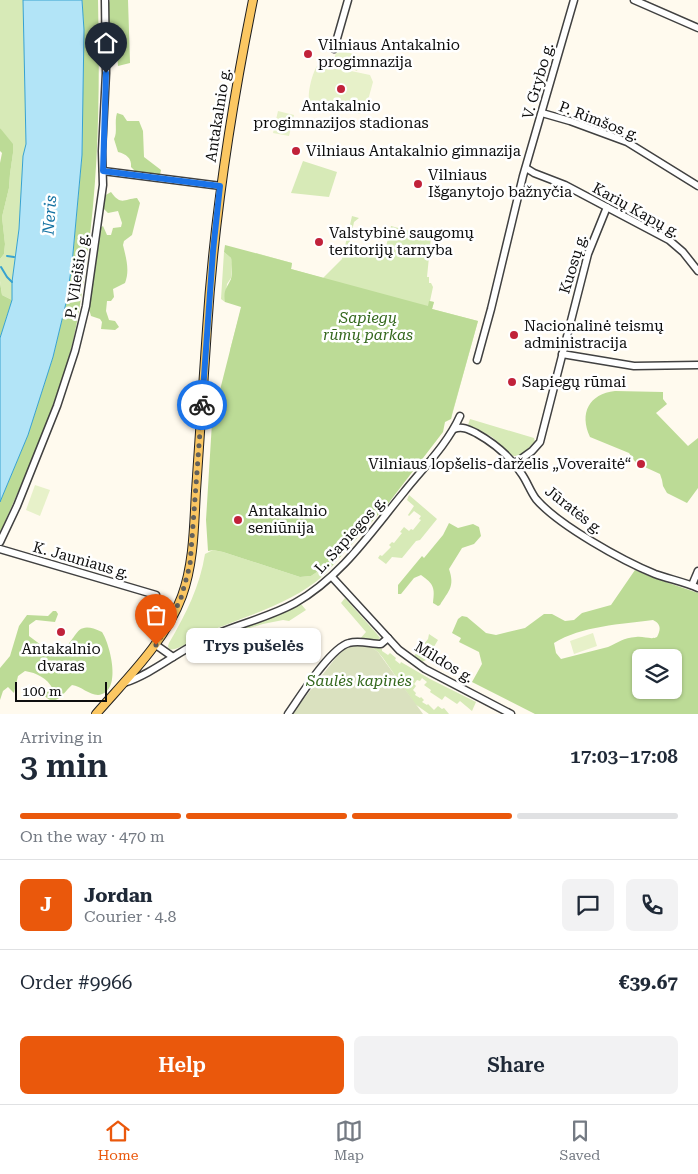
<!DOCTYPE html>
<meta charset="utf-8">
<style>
body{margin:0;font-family:"Roboto Serif",serif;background:#f2f2f3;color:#1f2937;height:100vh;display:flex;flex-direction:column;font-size:19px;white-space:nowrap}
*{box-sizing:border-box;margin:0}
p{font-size:16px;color:#747a83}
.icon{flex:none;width:28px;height:28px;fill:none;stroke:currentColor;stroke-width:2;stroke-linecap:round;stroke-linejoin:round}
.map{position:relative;height:714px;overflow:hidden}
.side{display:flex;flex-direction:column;background:#fff;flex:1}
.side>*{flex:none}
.tools{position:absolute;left:632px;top:649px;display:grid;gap:10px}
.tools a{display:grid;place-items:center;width:50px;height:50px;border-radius:8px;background:#fff;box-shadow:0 1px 4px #0004;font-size:25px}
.scale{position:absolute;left:15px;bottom:12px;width:92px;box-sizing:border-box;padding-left:5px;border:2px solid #0e0e0e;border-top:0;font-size:14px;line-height:18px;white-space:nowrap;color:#0e0e0e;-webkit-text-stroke:4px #fff;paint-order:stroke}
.pin{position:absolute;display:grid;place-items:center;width:42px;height:42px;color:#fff;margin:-51px -21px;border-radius:50% 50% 50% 0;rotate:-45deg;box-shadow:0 0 5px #0007}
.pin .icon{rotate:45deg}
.courier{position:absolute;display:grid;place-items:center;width:50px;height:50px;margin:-25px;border:4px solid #1a73e8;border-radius:50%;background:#fff;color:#222;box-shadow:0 1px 6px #0007}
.bubble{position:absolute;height:35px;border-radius:8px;background:#fff;box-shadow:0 1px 4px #0004;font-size:16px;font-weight:600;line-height:35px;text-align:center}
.head em{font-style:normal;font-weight:600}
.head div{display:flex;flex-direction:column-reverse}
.head{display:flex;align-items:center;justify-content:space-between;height:85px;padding:0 20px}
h1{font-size:32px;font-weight:600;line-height:38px}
.bar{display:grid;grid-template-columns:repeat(4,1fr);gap:8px 5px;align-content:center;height:60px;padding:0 20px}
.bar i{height:6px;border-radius:4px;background:#e0e1e3}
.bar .active{background:#ea580c}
.bar p{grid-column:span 4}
.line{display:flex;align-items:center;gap:12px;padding:0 20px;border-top:1px solid #e0e1e3}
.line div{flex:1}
.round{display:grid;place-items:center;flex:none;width:52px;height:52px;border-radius:8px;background:#f2f2f3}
.action{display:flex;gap:10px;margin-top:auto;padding:10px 20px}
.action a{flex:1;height:58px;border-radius:8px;background:#ea580c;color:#fff;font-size:20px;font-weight:600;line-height:58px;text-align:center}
.action a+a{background:#f2f2f3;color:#1f2937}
.tabs{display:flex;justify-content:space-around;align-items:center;height:70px;border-top:1px solid #e0e1e3;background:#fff;font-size:14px;color:#747a83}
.tabs a{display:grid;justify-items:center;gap:2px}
.tabs .active{color:#ea580c}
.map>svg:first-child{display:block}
.green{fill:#d7eab7}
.forest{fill:#bcdb96;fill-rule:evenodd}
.cemetery{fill:#dae1bf}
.pitch{fill:#e7f1c9}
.water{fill:#b2e4f7;stroke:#37a2d0}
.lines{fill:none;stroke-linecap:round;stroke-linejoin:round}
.stream{stroke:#37a2d0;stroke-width:2}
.minor-casing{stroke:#414141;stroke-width:9}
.major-casing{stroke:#1f1f1f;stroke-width:10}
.minor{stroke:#fff;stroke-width:6}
.major{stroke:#fbc762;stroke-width:8}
.done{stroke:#62615c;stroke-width:5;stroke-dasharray:0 9}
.route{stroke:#1a73e8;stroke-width:6}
.poi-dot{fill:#c1223a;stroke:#fff;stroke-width:2}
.labels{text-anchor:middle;stroke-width:5;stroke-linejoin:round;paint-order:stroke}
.poi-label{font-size:15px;fill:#0e0e0e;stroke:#fff;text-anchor:start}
.street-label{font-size:15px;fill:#0e0e0e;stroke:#fff}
.park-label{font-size:15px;font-style:italic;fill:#33671c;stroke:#fff}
.water-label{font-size:16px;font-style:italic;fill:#1472a2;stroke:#fff}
</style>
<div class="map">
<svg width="698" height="714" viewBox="0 0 698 714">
<rect width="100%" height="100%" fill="#fffaee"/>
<g class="green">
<path d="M0 0H23L26 144 23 156 19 229 12 282V300L2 295 0 281V259L4 254 5 244 2 217 9 188 10 174 13 153 0 128Z"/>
<path d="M303 161 337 172 329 197 291 193Z"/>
<path d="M352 216 359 218 354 222 349 245 384 255 391 226 431 237 427 277H429V283H431L433 287 430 301 434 302 432 309 478 321 451 419 230 350 256 253 292 263 291 269 323 278 342 259Z"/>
<path d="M224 252 231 258C233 264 231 271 231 278L227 284 225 302 221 299Z"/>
<path d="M470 419 534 438 535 442 520 456H513L492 437 468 425Z"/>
<path d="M409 495 437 519 420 540 416 541 402 558 392 557 386 564 378 558 380 555 382 556 391 547 389 545 392 542 394 543 402 533 400 532 404 527 409 531 411 529 413 530 421 520 419 519 421 516 414 511 409 516 408 515 414 506 407 500Z"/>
<path d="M213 550 223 552 300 577 311 576 317 572 324 575C290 605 245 616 203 634 195 638 177 652 169 649L168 646 169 643C186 614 200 586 205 554Z"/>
<path d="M345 598 377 634 380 638 378 641 359 640 366 632 341 603Z"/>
<path d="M301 604 306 610 289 621 283 620 263 624 233 633 232 630 285 611Z"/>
<path d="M429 634 438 640 426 660 422 662 414 656 428 639Z"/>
<path d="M370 646 382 649V651L388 655 390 653 396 658 395 660 400 664 401 662 430 679 476 702 472 711 460 701 457 704 445 696 442 700 430 692 431 690 424 685 427 682 422 678 420 681 417 680 414 684 416 686 413 690 416 693 415 695 420 698 421 697 424 700 422 702 427 705 428 704 434 710 438 706 442 709 444 708 449 714H429L415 704 383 658 378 652Z"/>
</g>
<g class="forest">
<path d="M82 0H98C100 91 99 182 85 272 81 299 77 327 70 353 52 415 26 474 0 533V502L28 435 53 357 66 303 72 264 82 155 84 30Z"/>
<path d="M110 0H128L130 63 118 66 117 54 110 43 108 6Z"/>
<path d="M117 113 123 115 127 121H139L143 131 144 157 161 170 160 175 135 171 131 167C132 158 126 154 118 152L114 139C118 132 114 122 117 113Z"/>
<path d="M0 128 13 144V153L10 174 9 188 2 217 5 244 4 254 0 259V163L2 153 0 151Z"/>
<path d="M111 192C121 206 124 199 137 198L140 203 132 235 124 241 123 245C126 258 130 270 125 283L113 289 114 297 111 301H107L106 311 109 320 115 321 119 327 115 330 101 329 102 322 100 319 91 316 89 309 99 229 103 226 107 235H111L113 228 121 227 122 223 118 211 108 213 103 208 104 196Z"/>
<path d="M225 245 292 263 291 269 428 306 429 301 434 302 432 309 478 321 452 414 451 419 445 422 443 432 387 505 324 575 317 572 311 576 300 577 223 552 213 550 208 551 206 520 214 390H220L241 307 225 302C223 290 227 288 231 279 232 276 232 261 231 258L224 252Z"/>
<path d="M0 282 2 295 12 300 0 338Z"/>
<path d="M615 391 663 392V399L667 404 656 413 688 446 698 438V488L687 503 667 493 663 486 662 480 660 474 636 463 629 453 590 437C579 413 589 394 615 391Z"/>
<path d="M449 523 458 528 473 524 479 527 481 536 474 544 462 548 449 569C455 587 449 590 440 605L438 606 433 603C435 588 434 584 421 575L414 578 401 594H398V585L422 556 424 558 443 535Z"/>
<path d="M635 570 651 577 698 593V714H535L472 682 482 664 479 652 459 642 461 638 452 633 458 619 462 616 467 617 486 633 496 635 525 628 544 614H552L565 621 574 620 582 613 611 605ZM653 620C661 624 661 629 657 637 651 640 644 636 636 637 623 638 619 642 608 647L561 659 556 653 554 643C581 626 622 624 653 620ZM641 658H674V690H641Z"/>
<path d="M53 611H56L58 614 55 622 36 620 29 625V636L41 645H55L63 648C78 640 74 618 102 632 110 644 123 693 98 695 89 695 81 686 72 685 63 693 55 709 44 695L45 693 53 689C47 678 37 673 25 671L18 676 14 693 8 687 3 691 0 700V668L10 656 19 626 27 615 48 616Z"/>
</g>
<path class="cemetery" d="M357 645 370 646 378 652 423 714H292L337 656 346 648Z"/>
<g class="pitch">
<path d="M338 48 362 58 357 71 333 61Z"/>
<path d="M318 65H323L370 75 373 82 365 111 359 114 313 105C311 103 309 102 309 98 308 91 313 70 318 65Z"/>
<path d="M278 111 294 115 289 136 273 133Z"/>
<path d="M35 485 50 490 40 516 26 510Z"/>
<path d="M593 633 597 646 574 654 570 641Z"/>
</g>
<path class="water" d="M23 0H82L84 30 82 155 72 264 66 303 53 357 28 435 0 502V338L12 300V282L19 229 23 156 26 144Z"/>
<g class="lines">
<g class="stream">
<path d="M7 256 14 257"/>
<path d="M1 267 7 277 12 282"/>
</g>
<defs>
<g id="minor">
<path d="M634 0 698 28"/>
<path d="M334 49 348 0"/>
<path d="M542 113 570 121 627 142 698 186"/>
<path d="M526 168 534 173 565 185 669 240 683 252 698 271"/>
<path d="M103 171 221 186"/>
<path d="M562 354 634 366 698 365"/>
<path d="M477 360 491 309 523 176 574 0"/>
<path d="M454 429C462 426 468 429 476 433 494 443 509 455 521 473 527 481 530 491 536 499 558 525 623 561 655 574 669 579 684 582 698 588"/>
<path d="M514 464 532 451 540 442 588 254 607 207"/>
<path d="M0 542 17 506 57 406 75 351 86 306 103 185 102 151 106 73 105 0"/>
<path d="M0 549 156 595"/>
<path d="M332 577 399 650 425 669 511 714"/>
<path d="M692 585 698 571"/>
<path d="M156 645 173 657"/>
<path d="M124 683C151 674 172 656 197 643 228 626 264 620 295 603 341 577 371 532 404 492 423 468 447 445 460 416"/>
<path d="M288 714C300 697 330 648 349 643 359 640 371 644 381 644L388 638"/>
</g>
<path id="major" d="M96 714C128 677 165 642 182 596 194 563 194 525 196 491 200 437 203 383 207 329 214 218 231 109 253 0"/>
</defs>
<use href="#minor" class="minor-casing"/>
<use href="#major" class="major-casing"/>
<use href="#minor" class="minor"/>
<use href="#major" class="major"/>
</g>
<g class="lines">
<path class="done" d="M156 645 171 619 181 598 190 565 202 405"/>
<path class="route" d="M106 73 103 171 220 186 213 251 202 405"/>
</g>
<g class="poi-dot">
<circle cx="308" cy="54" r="5"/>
<circle cx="341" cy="89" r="5"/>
<circle cx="296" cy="151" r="5"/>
<circle cx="418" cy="184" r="5"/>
<circle cx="319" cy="242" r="5"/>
<circle cx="514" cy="335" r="5"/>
<circle cx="512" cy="382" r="5"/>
<circle cx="641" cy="464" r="5"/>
<circle cx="238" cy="520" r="5"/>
<circle cx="61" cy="632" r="5"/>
</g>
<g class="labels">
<g class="poi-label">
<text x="318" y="50">Vilniaus Antakalnio<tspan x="318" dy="17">progimnazija</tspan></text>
<text x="341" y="111" text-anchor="middle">Antakalnio<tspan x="341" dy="17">progimnazijos stadionas</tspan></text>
<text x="306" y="156">Vilniaus Antakalnio gimnazija</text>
<text x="428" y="180">Vilniaus<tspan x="428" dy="17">Išganytojo bažnyčia</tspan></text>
<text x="329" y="238">Valstybinė saugomų<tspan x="329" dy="17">teritorijų tarnyba</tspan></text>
<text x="524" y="331">Nacionalinė teismų<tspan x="524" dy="17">administracija</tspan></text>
<text x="522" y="387">Sapiegų rūmai</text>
<text x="631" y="469" text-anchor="end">Vilniaus lopšelis-darželis „Voveraitė“</text>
<text x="248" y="516">Antakalnio<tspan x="248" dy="17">seniūnija</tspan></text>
<text x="61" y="654" text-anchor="middle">Antakalnio<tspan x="61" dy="17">dvaras</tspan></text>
</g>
<g class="street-label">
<text transform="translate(538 81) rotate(-74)" y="5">V. Grybo g.</text>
<text transform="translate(218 115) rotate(-81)" y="5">Antakalnio g.</text>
<text transform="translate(599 121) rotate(21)" y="5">P. Rimšos g.</text>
<text transform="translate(636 210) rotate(29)" y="5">Karių Kapų g.</text>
<text transform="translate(573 264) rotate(-73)" y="5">Kuosų g.</text>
<text transform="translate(77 276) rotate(-81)" y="5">P. Vileišio g.</text>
<text transform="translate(574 510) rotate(38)" y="5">Jūratės g.</text>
<text transform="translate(350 535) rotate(-48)" y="5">L. Sapiegos g.</text>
<text transform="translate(81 560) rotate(16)" y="5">K. Jauniaus g.</text>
<text transform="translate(444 662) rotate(31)" y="5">Mildos g.</text>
</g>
<g class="park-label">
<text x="368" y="323">Sapiegų<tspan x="368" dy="17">rūmų parkas</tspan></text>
<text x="359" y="686">Saulės kapinės</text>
</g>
<g class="water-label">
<text transform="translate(49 215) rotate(-86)" y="6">Neris</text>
</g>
</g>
</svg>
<div class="tools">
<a><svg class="icon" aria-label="layers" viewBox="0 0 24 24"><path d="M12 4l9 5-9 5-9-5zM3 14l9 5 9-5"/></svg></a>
</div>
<div class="scale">100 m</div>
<div class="pin" style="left:156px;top:645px;background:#ea580c"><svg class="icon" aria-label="bag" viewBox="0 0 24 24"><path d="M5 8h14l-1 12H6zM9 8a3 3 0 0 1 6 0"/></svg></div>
<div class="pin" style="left:106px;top:73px;background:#1f2937"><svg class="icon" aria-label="home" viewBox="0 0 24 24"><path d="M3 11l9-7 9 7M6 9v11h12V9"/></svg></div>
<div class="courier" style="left:202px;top:405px"><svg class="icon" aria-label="bike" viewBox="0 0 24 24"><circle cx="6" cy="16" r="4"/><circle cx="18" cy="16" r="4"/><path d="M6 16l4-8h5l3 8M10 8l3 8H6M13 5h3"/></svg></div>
<div class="bubble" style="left:186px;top:628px;width:135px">Trys pušelės</div>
</div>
<section class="side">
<div class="head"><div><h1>3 min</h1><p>Arriving in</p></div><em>17:03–17:08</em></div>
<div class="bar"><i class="active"></i><i class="active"></i><i class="active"></i><i></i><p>On the way · 470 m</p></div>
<div class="line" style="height:90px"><b class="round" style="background:#ea580c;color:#fff">J</b><div><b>Jordan</b><p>Courier · 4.8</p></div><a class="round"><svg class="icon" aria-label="chat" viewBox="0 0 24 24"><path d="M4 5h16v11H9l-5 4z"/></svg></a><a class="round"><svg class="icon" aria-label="phone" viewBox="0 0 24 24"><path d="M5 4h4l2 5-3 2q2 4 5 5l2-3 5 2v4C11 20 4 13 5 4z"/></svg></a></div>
<div class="line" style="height:65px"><div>Order #9966</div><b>€39.67</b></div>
<div class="action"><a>Help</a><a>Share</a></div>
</section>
<nav class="tabs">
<a class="active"><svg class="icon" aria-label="home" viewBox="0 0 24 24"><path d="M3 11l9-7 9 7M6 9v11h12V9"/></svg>Home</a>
<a><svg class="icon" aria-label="map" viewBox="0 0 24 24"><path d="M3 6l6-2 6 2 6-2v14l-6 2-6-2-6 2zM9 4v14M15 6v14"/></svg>Map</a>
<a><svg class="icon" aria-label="saved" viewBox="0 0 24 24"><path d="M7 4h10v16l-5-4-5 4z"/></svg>Saved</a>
</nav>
